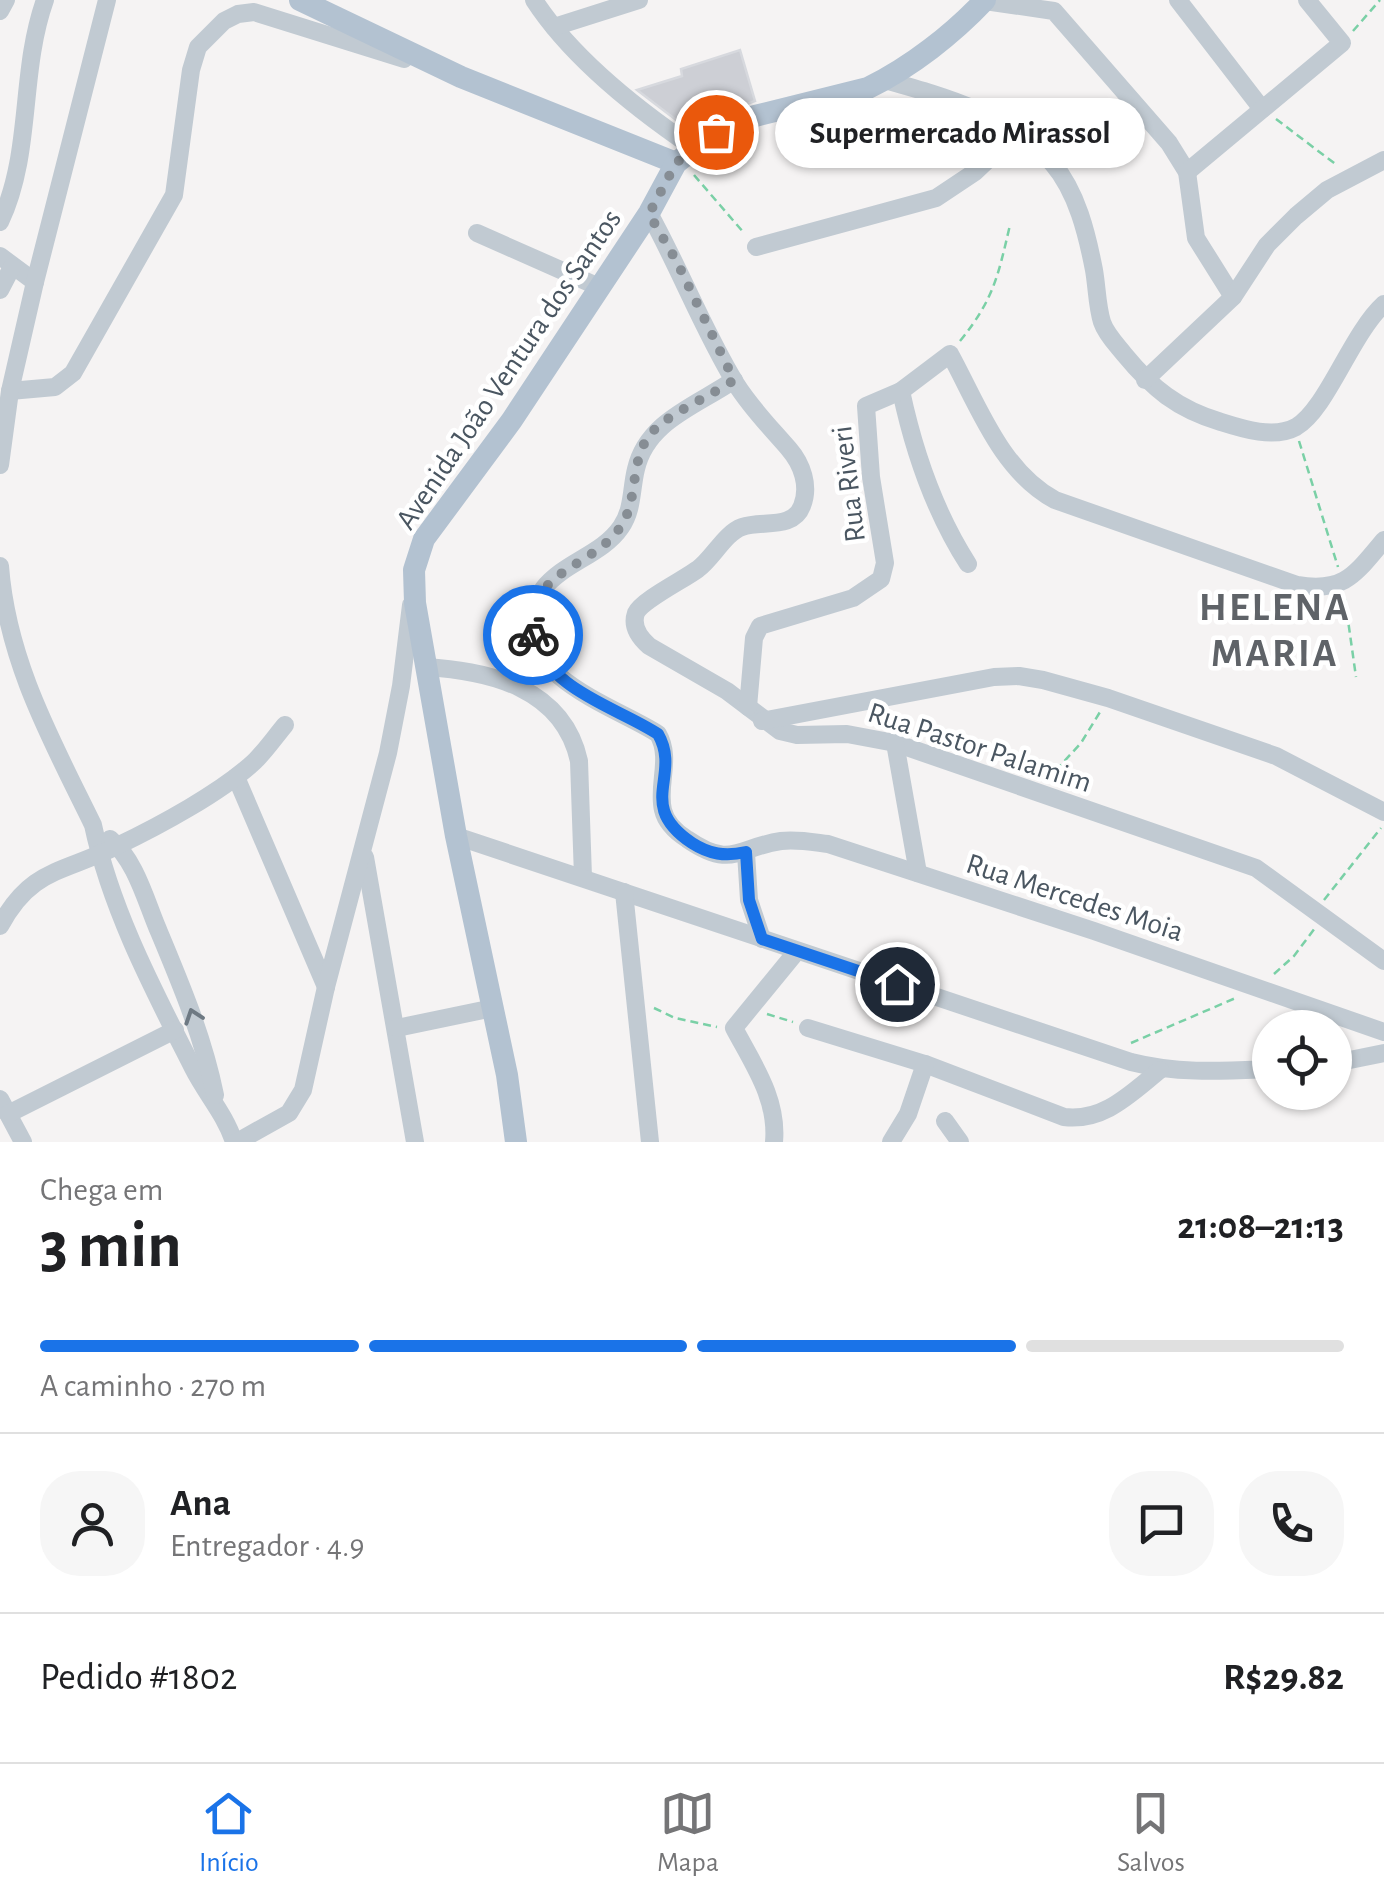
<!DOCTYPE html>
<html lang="pt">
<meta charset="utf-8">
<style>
body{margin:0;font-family:"Alegreya Sans",sans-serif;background:#f6f6f6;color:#202124;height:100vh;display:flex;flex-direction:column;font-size:38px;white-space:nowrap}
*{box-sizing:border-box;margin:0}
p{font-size:32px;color:#757577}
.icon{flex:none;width:55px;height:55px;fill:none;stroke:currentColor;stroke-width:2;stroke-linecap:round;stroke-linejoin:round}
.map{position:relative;height:1142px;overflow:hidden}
.details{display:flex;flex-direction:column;background:#fff;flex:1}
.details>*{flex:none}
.fabs{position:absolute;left:1252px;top:1010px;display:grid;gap:20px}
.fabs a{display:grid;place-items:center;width:100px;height:100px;border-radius:50%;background:#fff;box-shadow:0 2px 8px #0004;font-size:50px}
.pin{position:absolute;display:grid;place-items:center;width:85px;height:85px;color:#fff;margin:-42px;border:5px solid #fff;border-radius:50%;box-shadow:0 2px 10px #0007}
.courier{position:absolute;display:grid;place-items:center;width:100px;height:100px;margin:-50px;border:8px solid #1a73e8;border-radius:50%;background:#fff;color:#222;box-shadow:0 2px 12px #0007}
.bubble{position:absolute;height:70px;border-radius:35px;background:#fff;box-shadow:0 2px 8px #0004;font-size:32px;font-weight:700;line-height:70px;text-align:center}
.overview em{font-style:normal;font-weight:700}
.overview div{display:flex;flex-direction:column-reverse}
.overview{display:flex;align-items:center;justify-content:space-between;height:170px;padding:0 40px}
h1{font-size:65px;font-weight:700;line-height:75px}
.bar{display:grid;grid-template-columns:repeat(4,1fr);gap:15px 10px;align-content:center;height:120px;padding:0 40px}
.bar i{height:12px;border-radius:8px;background:#e0e0e0}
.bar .on{background:#1a73e8}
.bar p{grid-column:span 4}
.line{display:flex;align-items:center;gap:25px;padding:0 40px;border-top:2px solid #e0e0e0}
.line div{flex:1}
.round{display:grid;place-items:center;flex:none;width:105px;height:105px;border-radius:40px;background:#f6f6f6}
.tabs{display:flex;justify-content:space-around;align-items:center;height:140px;border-top:2px solid #e0e0e0;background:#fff;font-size:28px;color:#757577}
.tabs a{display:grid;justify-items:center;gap:5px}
.tabs .on{color:#1a73e8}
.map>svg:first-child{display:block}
.building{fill:#cdcfd5;stroke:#d7d9de;stroke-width:2.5}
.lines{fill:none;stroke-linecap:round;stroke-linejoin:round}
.path{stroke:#7ad0a6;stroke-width:2.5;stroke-dasharray:8 5;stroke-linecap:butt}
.minor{stroke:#c1cad2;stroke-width:18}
.major{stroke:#b3c2d1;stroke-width:22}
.oneway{stroke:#6e7983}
.done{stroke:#868d94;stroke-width:10;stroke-dasharray:0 18}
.route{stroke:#1a73e8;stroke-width:12}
.labels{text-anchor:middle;stroke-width:9;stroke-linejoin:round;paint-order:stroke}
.street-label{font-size:30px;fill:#4a5661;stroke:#fff}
.district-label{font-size:40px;font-weight:bold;letter-spacing:2.5px;fill:#5f6368;stroke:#fff}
</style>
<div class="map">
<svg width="1384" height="1142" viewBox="0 0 1384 1142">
<rect width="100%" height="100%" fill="#f5f3f3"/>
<path class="building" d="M740 50 755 101 713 117 680 123 637 90 682 76 681 69Z"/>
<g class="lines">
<g class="path">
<path d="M1353 31 1380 0"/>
<path d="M1276 119 1338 166"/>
<path d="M694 175 744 233"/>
<path d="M960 341C994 299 998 276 1010 225"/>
<path d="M1299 441 1338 567"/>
<path d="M1345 599 1356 677"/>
<path d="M1047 780 1081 743 1100 712"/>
<path d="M1324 900 1381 828"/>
<path d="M1274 974 1294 956 1315 928"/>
<path d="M654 1008 675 1018 717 1027"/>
<path d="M767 1014 793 1022"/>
<path d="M1131 1043 1238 997"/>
</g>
<g class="minor">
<path d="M534 0C571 57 638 110 694 148"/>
<path d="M1178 0 1262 109"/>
<path d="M985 1 1054 11 1169 143 1187 172 1196 238 1233 297"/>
<path d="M0 11 6 0"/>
<path d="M554 27 639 0"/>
<path d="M885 80C946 97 1009 114 1053 164 1077 192 1087 234 1094 270 1097 287 1097 306 1102 322 1106 334 1116 344 1124 354 1152 388 1177 409 1221 422 1243 429 1274 439 1296 427 1327 409 1351 334 1384 304"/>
<path d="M1187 172 1342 43 1307 0"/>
<path d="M649 213C680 269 703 330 736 384 751 408 770 427 789 449 802 464 810 486 802 506 793 530 762 520 742 527 725 533 713 558 698 569 685 579 642 600 636 613 631 627 640 638 649 646L727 691 780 731 797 735 847 734 895 743 1256 868 1384 961"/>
<path d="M0 222C33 152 19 73 45 0"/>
<path d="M477 233 599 287"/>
<path d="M756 247 936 198 975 172 1016 133"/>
<path d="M0 256 35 282"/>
<path d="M0 290 12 267"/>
<path d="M734 380C696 406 647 421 636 469 631 489 633 510 621 527 602 555 564 562 543 589 537 596 534 608 533 617 521 678 618 708 658 734 672 758 657 785 663 810 666 823 676 832 687 839 732 870 738 847 781 841 797 839 812 842 828 844L1094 931 1384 1032"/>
<path d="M1145 380 1233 297 1267 245 1296 216 1327 190 1384 160"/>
<path d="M10 391 55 387 73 373 174 195 191 70 198 47 224 21 238 14 254 12 404 59"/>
<path d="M901 391C914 452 934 511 968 564"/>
<path d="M0 465 10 391 35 282 107 0"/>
<path d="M0 566C7 661 52 741 93 825 111 910 154 991 193 1068 206 1094 225 1114 234 1142"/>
<path d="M426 667C490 671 563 688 579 761L583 877"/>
<path d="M748 707 754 638 760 626 853 598 881 579 885 563 871 477 866 406 901 391 950 354C978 405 1001 471 1055 500L1297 585C1345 593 1355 574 1384 540"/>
<path d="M762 721 994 677 1019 676 1043 680 1108 698 1276 756 1384 812"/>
<path d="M895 743 918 873"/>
<path d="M236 777 326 987"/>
<path d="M456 836 1131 1062C1178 1074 1223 1071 1270 1069"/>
<path d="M110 839C135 860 145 898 157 927 180 982 203 1036 215 1095"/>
<path d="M746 853 749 900 762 939"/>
<path d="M365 857 415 1142"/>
<path d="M624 892 650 1142"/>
<path d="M0 926C31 868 63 873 117 846 159 826 222 792 255 761 266 750 275 737 285 725"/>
<path d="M397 1028 493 1008"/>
<path d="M808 1028 925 1064 1064 1117C1104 1122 1131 1093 1160 1070"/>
<path d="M1335 1063 1384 1053"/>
<path d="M0 1099 23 1142"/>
<path d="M8 1114 175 1030"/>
<path d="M945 1121 960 1142"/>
<path d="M237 1142 289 1113 303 1090 326 987 388 753 401 686 411 605"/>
<path d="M774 1142C778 1099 753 1064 734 1028L797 951"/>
<path d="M891 1142 908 1114 925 1064"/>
</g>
<g class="major">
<path d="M300 0 461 77 676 163"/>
<path d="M516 1142 507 1075 456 836 415 603 414 570 424 539 512 420 649 213 676 163 716 132 755 116 868 88C911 67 953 34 985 0"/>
</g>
</g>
<defs><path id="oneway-chevron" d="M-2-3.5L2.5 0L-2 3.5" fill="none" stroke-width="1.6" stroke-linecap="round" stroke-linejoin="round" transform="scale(2.5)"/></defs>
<use class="oneway" href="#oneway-chevron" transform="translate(193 1016) rotate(-109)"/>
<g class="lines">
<path class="done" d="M533 635C525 571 590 569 619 529 641 500 627 456 655 429 673 412 712 395 734 380L677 262 649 214 676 163 716 132"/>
<path class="route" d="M533 635C549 691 615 706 658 734 682 776 635 805 692 843 709 854 725 857 746 852L749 900 762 939 897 984"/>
</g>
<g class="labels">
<g class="street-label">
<text transform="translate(508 369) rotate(-56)" y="10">Avenida João Ventura dos Santos</text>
<text transform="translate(848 484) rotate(-97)" y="10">Rua Riveri</text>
<text transform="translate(980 747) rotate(18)" y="10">Rua Pastor Palamim</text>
<text transform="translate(1075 897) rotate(18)" y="10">Rua Mercedes Moia</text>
</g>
<g class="district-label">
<text x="1275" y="620">HELENA<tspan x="1275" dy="46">MARIA</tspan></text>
</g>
</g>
</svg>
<div class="fabs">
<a><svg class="icon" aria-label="locate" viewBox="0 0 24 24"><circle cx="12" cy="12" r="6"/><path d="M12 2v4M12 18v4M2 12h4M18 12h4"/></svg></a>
</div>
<div class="pin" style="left:716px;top:132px;background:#ea580c"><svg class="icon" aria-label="bag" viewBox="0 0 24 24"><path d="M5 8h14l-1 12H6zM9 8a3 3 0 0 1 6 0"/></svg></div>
<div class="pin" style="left:897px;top:984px;background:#1f2937"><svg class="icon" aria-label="home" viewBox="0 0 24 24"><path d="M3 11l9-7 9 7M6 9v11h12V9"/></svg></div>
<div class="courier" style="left:533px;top:635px"><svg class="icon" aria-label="bike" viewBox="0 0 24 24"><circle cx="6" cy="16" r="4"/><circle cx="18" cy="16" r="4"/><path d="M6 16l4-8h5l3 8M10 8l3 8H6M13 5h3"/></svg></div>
<div class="bubble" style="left:775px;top:98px;width:370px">Supermercado Mirassol</div>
</div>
<section class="details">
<div class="overview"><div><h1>3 min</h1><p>Chega em</p></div><em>21:08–21:13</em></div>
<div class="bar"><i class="on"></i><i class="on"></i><i class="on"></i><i></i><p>A caminho · 270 m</p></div>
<div class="line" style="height:180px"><a class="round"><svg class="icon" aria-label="person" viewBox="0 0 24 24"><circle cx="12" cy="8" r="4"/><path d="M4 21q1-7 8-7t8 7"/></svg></a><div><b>Ana</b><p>Entregador · 4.9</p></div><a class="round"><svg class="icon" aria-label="chat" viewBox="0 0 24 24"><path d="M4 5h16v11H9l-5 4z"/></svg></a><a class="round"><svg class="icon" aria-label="phone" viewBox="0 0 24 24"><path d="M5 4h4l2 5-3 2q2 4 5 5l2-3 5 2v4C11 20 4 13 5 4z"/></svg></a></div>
<div class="line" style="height:130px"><div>Pedido #1802</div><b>R$29.82</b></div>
</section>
<nav class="tabs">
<a class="on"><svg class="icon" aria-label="home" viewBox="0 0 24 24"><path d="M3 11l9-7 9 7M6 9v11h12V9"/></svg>Início</a>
<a><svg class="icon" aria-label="map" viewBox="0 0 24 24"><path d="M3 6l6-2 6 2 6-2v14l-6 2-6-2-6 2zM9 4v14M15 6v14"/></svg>Mapa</a>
<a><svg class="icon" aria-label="saved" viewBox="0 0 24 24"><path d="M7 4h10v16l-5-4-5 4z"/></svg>Salvos</a>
</nav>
